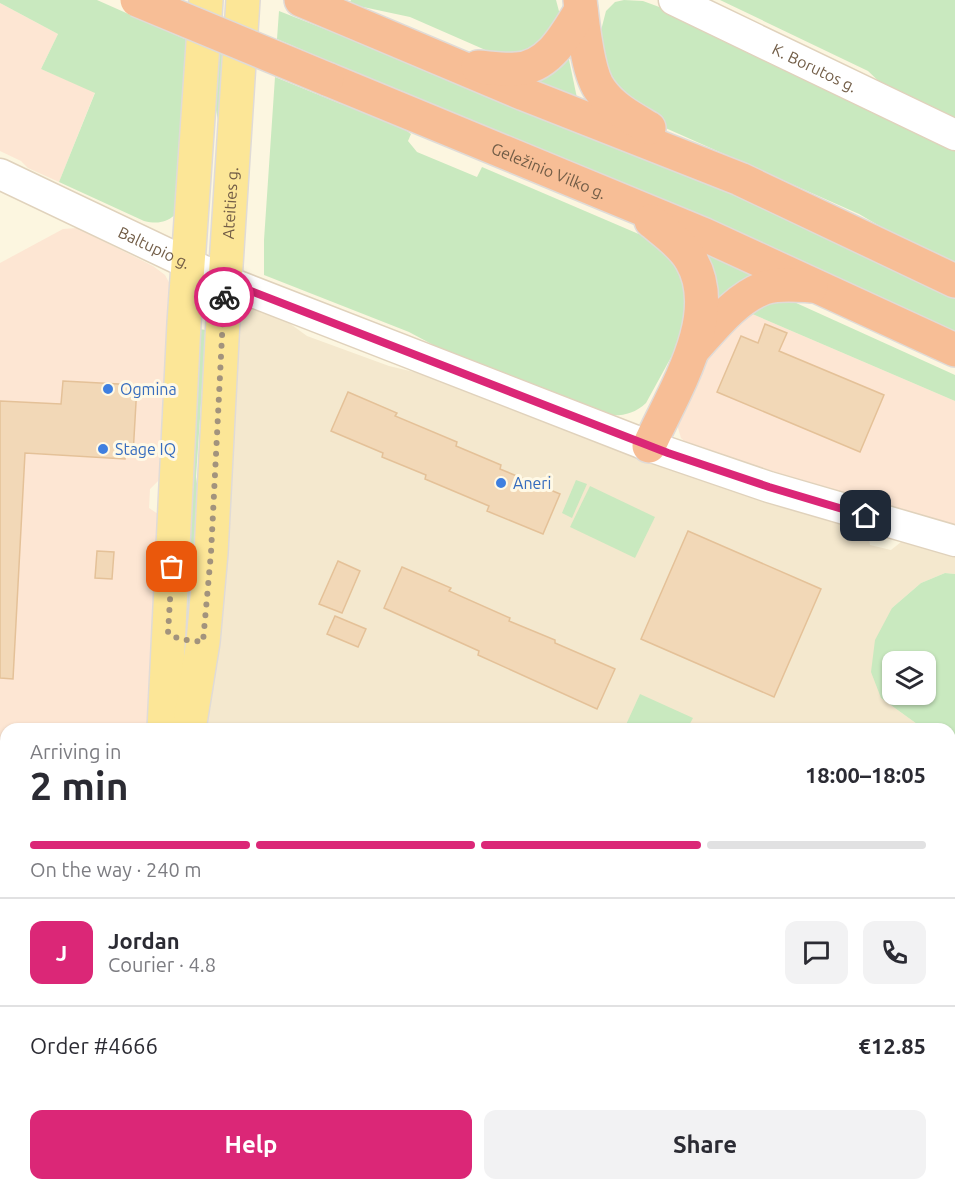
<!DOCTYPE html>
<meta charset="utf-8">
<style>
body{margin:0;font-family:Ubuntu,sans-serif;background:#f2f2f3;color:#2b2b33;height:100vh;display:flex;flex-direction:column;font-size:22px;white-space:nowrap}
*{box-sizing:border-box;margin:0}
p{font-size:20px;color:#7c7c81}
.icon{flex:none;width:33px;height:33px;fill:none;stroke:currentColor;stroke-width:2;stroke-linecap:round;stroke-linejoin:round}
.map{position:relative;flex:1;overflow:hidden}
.sheet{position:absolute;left:0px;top:723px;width:956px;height:468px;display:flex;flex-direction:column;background:#fff;border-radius:18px 18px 0 0;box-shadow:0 2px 4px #0004}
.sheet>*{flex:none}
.buttons{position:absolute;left:882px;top:651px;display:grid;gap:12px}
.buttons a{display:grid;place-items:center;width:54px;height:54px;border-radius:12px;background:#fff;box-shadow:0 2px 4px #0004;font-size:30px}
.pin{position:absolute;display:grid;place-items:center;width:51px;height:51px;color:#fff;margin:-26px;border-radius:12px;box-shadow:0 3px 9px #0006}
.courier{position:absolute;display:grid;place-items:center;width:60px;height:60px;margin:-30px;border:4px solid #db2777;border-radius:50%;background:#fff;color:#222;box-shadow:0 2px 8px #0007}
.summary em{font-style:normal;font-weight:700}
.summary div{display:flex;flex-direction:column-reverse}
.summary{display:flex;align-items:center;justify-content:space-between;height:102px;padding:0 30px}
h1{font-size:39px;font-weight:700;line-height:45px}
.bar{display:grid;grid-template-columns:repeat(4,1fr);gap:9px 6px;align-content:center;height:72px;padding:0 30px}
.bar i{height:8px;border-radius:4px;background:#e1e1e2}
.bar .current{background:#db2777}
.bar p{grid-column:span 4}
.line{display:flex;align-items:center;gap:15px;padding:0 30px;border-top:2px solid #e1e1e2}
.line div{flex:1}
.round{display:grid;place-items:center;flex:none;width:63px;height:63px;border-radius:12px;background:#f2f2f3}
.primary-button{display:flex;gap:12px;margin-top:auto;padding:12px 30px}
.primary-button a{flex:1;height:69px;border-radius:12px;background:#db2777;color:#fff;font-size:24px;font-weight:700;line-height:69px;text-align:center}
.primary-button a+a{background:#f2f2f3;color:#2b2b33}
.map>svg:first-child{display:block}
.residential{fill:#f4e8ce}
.commercial{fill:#fde6d3}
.industrial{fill:#eae5dc}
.green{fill:#c9e9bf;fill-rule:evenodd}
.building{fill:#f2d8b7;stroke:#e4c198;stroke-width:1.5}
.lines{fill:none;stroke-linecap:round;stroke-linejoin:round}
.minor-casing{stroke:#e0d2bc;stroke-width:33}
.major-casing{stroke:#e0dbd7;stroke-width:36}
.highway-casing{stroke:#e0dbd7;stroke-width:36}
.minor{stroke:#fff;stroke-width:30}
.major{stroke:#fce697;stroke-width:33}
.highway{stroke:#f7be96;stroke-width:33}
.highway-bridge-casing{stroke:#e0dbd7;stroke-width:36;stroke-linecap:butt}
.highway-bridge{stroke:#f7be96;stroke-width:33}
.done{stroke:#a2937d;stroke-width:6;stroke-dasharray:0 10.8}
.route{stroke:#db2777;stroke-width:8}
.shop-dot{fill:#3f7fe0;stroke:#fff9e6;stroke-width:2}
.labels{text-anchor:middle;stroke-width:6;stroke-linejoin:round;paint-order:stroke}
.street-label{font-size:16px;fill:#725d47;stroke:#fff9e6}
.shop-label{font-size:16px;fill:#366cbe;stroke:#fff9e6;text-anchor:start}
</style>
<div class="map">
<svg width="955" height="1191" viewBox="0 0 955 1191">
<rect width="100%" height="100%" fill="#fcf6e0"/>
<g class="residential">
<path d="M248 306 274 312 307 336 389 366 439 378 857 524 868 533 870 545 891 550 901 542 913 541 955 553V574L945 573 921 583 892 608 881 698 924 729H199L239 312Z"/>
<path d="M950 735 955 736V972L950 968Z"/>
<path d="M950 1051 955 1055V1191H919L917 1185H950Z"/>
<path d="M170 1185H284L310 1191H169Z"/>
<path d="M352 1185H729L730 1191H376Z"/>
</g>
<g class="commercial">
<path d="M0 3 58 34 41 69 95 92 59 182 28 168 21 161 0 151Z"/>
<path d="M77 228 153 266 165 275 173 290 171 364 163 387 159 480 150 489 149 508 158 514 150 729H6V847L0 845V263L63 229Z"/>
<path d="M743 310 955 401V528L694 451 681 438 678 428V411L706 348Z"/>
</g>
<path class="industrial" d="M0 845 6 847V1185H116V1191H0Z"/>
<g class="green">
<path d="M0 0H97L187 40 175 215C165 223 157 224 144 221L59 182 95 93 41 69 58 34 0 3Z"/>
<path d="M351 0H556L560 15 531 57 490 52 410 17 349 4Z"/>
<path d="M624 0 643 1 662 8 955 148V270L859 214 643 118 612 95 598 42 606 11 615 2Z"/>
<path d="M720 0H955V121L888 90 868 71Z"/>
<path d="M279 11 488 93 701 179 955 297V337L706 223 277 39Z"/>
<path d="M567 50 577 98 530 80Z"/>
<path d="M213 51 228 57 219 125 212 90Z"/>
<path d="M275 77 341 104 344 99 389 118 411 134 408 141 417 152 477 177 482 167 662 244 683 263 686 330 646 403C631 417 615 417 595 413L439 348 409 332 264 275V240Z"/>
<path d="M703 251 763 278 719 307Z"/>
<path d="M783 297 955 375V401L743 310Z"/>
<path d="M199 329 206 330 196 477 201 510 191 628H183Z"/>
<path d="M576 480 587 484 572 518 562 513Z"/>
<path d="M590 486 655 517 635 558 570 527Z"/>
<path d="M945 573 955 574V736L950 735V729H924L881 698 871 672 875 640 892 608 921 583ZM892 662H926V694H892Z"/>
<path d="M640 694 693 718 687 729H624Z"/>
<path d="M950 968 955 972V1055L950 1051Z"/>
<path d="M729 1185H917L919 1191H730Z"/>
</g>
<g class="building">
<path d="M765 324 787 333 779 351 884 395 860 452 717 392 741 336 758 343Z"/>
<path d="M63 381 137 385 133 455 125 454V459L25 453 13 679 0 678V401L61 404Z"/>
<path d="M348 392 397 413 395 416 457 442 456 446 501 465 500 469 560 494 543 534 487 511 489 506 425 479 426 475 382 457 383 453 331 431Z"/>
<path d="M688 531 821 589 774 697 641 639Z"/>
<path d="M97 551 114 552 112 579 95 578Z"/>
<path d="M338 561 360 571 342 613 319 604Z"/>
<path d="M402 567 451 588 449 591 510 618 509 621 555 640V643L615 669 597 709 478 655 479 651 384 608Z"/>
<path d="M335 616 366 629 358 647 327 634Z"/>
</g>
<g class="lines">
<defs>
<g id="minor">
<path id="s1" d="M674 0 955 135"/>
<path id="s2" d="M0 174 225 281 649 446 769 487 955 541"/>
<path d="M322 1185 348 1191"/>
</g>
<g id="major">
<path d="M164 729 184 323 206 0"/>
<path id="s3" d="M189 729 203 642 211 553 225 281 243 0"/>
<path d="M148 1191V1185"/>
</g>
<g id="highway">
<path d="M301 0 524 94 740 179 955 281"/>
<path d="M580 0C583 23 587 74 601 91 613 108 632 118 649 128"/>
<path d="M478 67C491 68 504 70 516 69 549 68 566 34 581 10"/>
<path id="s4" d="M327 79 705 235 955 350"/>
<path d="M693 350C713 328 735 299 764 288 779 283 796 285 811 286"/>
<path d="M649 446C672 394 724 316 691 260 682 244 664 232 651 221"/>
</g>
</defs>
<use href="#minor" class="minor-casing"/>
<use href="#major" class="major-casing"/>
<use href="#highway" class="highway-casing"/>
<use href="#minor" class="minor"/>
<use href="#major" class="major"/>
<use href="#highway" class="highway"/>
<defs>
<path id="highway-bridge" d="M137 0 327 79"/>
</defs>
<use href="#highway-bridge" class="highway-bridge-casing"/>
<use href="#highway-bridge" class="highway-bridge"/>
</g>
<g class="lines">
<path class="done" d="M172 567 168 633 179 639 203 642 211 553 224 297"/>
<path class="route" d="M224 297 225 281 668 453 769 487 866 516"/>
</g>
<g class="shop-dot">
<circle cx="108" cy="389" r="6"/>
<circle cx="103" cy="449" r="6"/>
<circle cx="501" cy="483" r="6"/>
</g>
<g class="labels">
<g class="street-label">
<text dy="6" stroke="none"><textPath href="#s1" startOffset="156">K. Borutos g.</textPath></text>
<text dy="6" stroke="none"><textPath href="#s4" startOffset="240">Geležinio Vilko g.</textPath></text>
<text dy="6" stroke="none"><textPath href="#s3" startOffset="528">Ateities g.</textPath></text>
<text dy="6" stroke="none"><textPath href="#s2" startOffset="171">Baltupio g.</textPath></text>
</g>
<g class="shop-label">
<text x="120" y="395">Ogmina</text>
<text x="115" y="455">Stage IQ</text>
<text x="513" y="489">Aneri</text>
</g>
</g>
</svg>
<div class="buttons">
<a><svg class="icon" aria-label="layers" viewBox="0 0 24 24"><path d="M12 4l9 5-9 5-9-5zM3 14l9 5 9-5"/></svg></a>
</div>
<div class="pin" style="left:172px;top:567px;background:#ea580c"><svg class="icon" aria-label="bag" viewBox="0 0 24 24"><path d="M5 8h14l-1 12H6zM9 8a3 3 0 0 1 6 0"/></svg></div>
<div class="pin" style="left:866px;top:516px;background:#1f2937"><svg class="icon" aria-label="home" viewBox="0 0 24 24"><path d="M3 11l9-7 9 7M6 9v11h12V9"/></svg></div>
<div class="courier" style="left:224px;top:297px"><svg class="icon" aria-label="bike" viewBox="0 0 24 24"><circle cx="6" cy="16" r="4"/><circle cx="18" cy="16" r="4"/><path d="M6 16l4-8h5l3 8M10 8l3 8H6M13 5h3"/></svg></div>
<section class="sheet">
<div class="summary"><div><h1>2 min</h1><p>Arriving in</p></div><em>18:00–18:05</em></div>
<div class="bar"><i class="current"></i><i class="current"></i><i class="current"></i><i></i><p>On the way · 240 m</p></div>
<div class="line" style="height:108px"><b class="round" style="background:#db2777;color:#fff">J</b><div><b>Jordan</b><p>Courier · 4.8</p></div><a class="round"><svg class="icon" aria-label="chat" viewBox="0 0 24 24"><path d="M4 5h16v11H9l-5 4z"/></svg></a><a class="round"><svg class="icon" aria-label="phone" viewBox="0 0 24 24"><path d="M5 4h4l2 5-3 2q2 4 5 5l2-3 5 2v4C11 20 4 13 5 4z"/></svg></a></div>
<div class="line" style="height:78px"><div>Order #4666</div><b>€12.85</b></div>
<div class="primary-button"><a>Help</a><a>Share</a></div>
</section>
</div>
